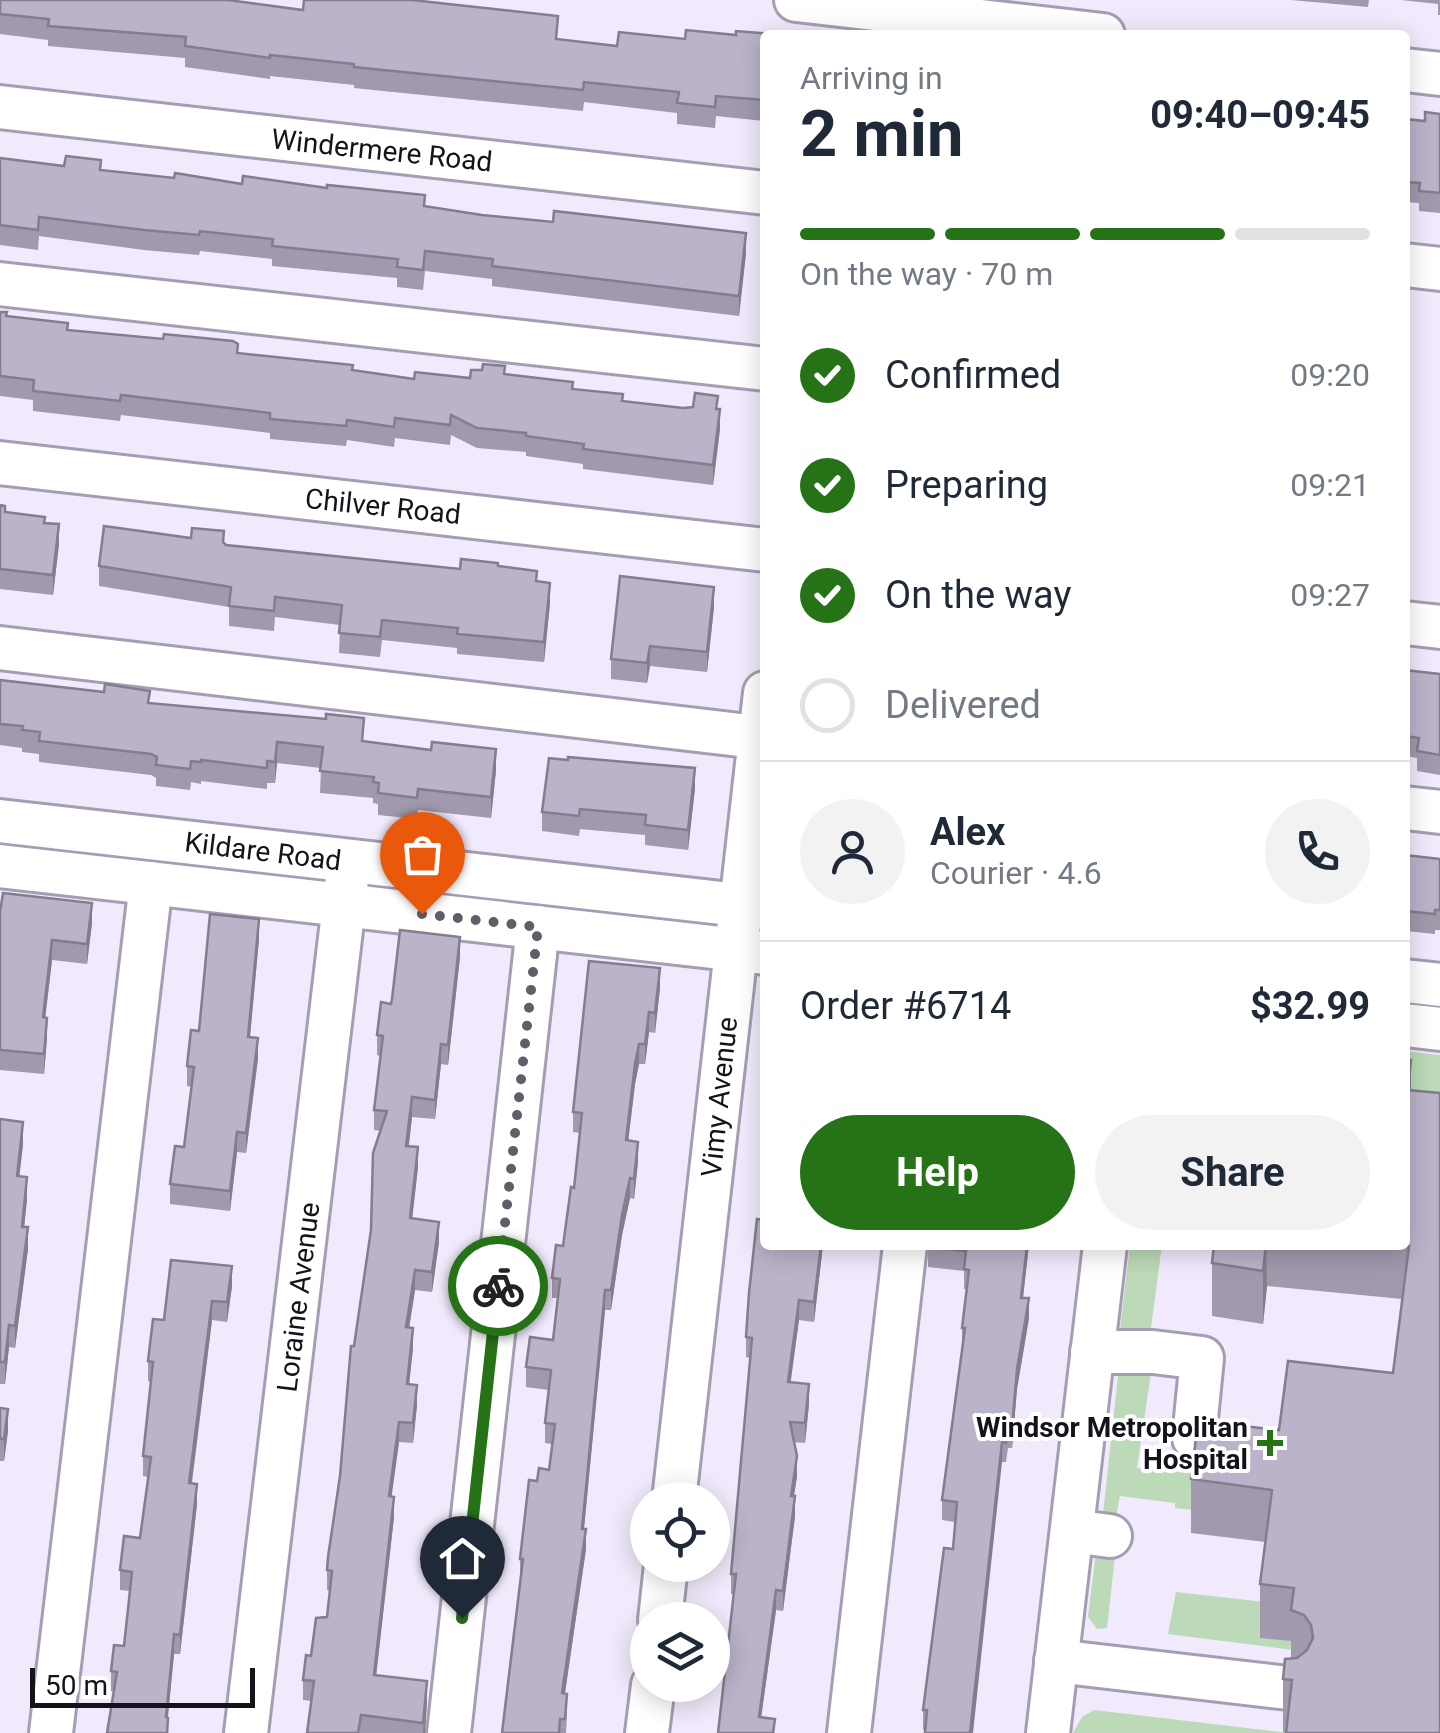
<!DOCTYPE html>
<meta charset="utf-8">
<style>
body{margin:0;font-family:Roboto,sans-serif;background:#f2f2f3;color:#1f2937;height:100vh;display:flex;flex-direction:column;font-size:38px;white-space:nowrap}
*{box-sizing:border-box;margin:0}
p{font-size:32px;color:#747a83}
.icon{flex:none;width:55px;height:55px;fill:none;stroke:currentColor;stroke-width:2;stroke-linecap:round;stroke-linejoin:round}
.map{position:relative;flex:1;overflow:hidden}
.drawer{position:absolute;left:760px;top:30px;width:650px;height:1220px;display:flex;flex-direction:column;background:#fff;border-radius:10px;box-shadow:0 5px 25px #0003}
.drawer>*{flex:none}
.fabs{position:absolute;left:630px;top:1482px;display:grid;gap:20px}
.fabs a{display:grid;place-items:center;width:100px;height:100px;border-radius:50%;background:#fff;box-shadow:0 5px 25px #0003;font-size:50px}
.scale{position:absolute;left:30px;bottom:25px;width:225px;box-sizing:border-box;padding-left:10px;border:5px solid #15121a;border-top:0;font-size:28px;line-height:35px;white-space:nowrap;color:#15121a;-webkit-text-stroke:8px #fff;paint-order:stroke}
.pin{position:absolute;display:grid;place-items:center;width:85px;height:85px;color:#fff;margin:-102px -42px;border-radius:50% 50% 50% 0;rotate:-45deg;box-shadow:0 0 10px #0007}
.pin .icon{rotate:45deg}
.courier{position:absolute;display:grid;place-items:center;width:100px;height:100px;margin:-50px;border:8px solid #257217;border-radius:50%;background:#fff;color:#222;box-shadow:0 2px 12px #0007}
.headline em{font-style:normal;font-weight:700}
.headline div{display:flex;flex-direction:column-reverse}
.headline{display:flex;align-items:center;justify-content:space-between;height:170px;padding:0 40px}
h1{font-size:65px;font-weight:700;line-height:75px}
.bar{display:grid;grid-template-columns:repeat(4,1fr);gap:15px 10px;align-content:center;height:120px;padding:0 40px}
.bar i{height:12px;border-radius:8px;background:#e0e1e3}
.bar .selected{background:#257217}
.bar p{grid-column:span 4}
.line{display:flex;align-items:center;gap:25px;padding:0 40px;border-top:2px solid #e0e1e3}
.line div{flex:1}
.round{display:grid;place-items:center;flex:none;width:105px;height:105px;border-radius:52px;background:#f2f2f3}
ol{padding:0 40px;list-style:none}
li{display:flex;align-items:center;gap:30px;height:110px}
li p{margin-inline-start:auto}
li .icon{padding:10px;border-radius:50%;background:#257217;color:#fff;stroke-width:4}
li:last-child{color:#747a83}
li i{width:55px;height:55px;border:5px solid #e0e1e3;border-radius:50%}
.primary-button{display:flex;gap:20px;margin-top:auto;padding:20px 40px}
.primary-button a{flex:1;height:115px;border-radius:60px;background:#257217;color:#fff;font-size:40px;font-weight:700;line-height:115px;text-align:center}
.primary-button a+a{background:#f2f2f3;color:#1f2937}
.map>svg:first-child{display:block}
.green{fill:#bcdab7}
.lines{fill:none;stroke-linecap:round;stroke-linejoin:round}
.minor-casing{stroke:#a69db3;stroke-width:48}
.minor{stroke:#fff;stroke-width:42}
.wall{fill:#a19aad}
.shaded-wall{fill:#837d8d}
.building{fill:#bbb3c9;stroke:#837d8d;stroke-width:2.5}
.done{stroke:#625e69;stroke-width:10;stroke-dasharray:0 18}
.route{stroke:#257217;stroke-width:12}
.poi-dot{fill:#257217;stroke:#fff;stroke-width:4}
.labels{text-anchor:middle;stroke-width:8;stroke-linejoin:round;paint-order:stroke}
.street-label{font-size:28px;fill:#15121a;stroke:#fff}
.poi-label{font-size:28px;font-weight:bold;fill:#15121a;stroke:#fff;text-anchor:end}
</style>
<div class="map">
<svg width="1440" height="1733" viewBox="0 0 1440 1733">
<rect width="100%" height="100%" fill="#f1eafc"/>
<g class="green">
<path d="M1405 1051 1440 1055V1147L1405 1113Z"/>
<path d="M1130 1245H1162L1151 1328 1140 1337 1119 1338Z"/>
<path d="M1119 1366H1152L1137 1468 1198 1474 1194 1510 1175 1508V1503L1120 1496 1116 1516 1103 1514Z"/>
<path d="M1096 1553 1115 1556 1107 1628 1097 1629 1088 1617Z"/>
<path d="M1176 1592 1265 1602 1261 1638 1294 1641 1293 1650 1168 1634Z"/>
<path d="M1094 1710 1290 1733H1073L1082 1717Z"/>
</g>
<g class="lines">
<defs>
<g id="minor">
<path d="M796 0 1103 35"/>
<path d="M1405 70 1440 74"/>
<path d="M0 107 765 193"/>
<path d="M1405 265 1440 269"/>
<path d="M0 284 765 369"/>
<path d="M0 463 765 550"/>
<path d="M1405 623 1440 627"/>
<path d="M0 648 765 738"/>
<path d="M1405 808 1440 812"/>
<path d="M0 821 765 908"/>
<path d="M0 866 765 953"/>
<path d="M1405 981 1440 985"/>
<path d="M1405 1025 1440 1029"/>
<path d="M1092 1352H1153L1202 1358 1194 1438"/>
<path d="M674 1500 765 693"/>
<path d="M1072 1531 1110 1536"/>
<path d="M660 1620 666 1565"/>
<path d="M1056 1661 1288 1688"/>
<path d="M51 1733 151 883"/>
<path d="M246 1733 349 862"/>
<path d="M449 1733 538 927"/>
<path d="M647 1733 653 1685"/>
<path d="M849 1733 905 1245"/>
<path d="M1048 1733 1105 1245"/>
</g>
</defs>
<use href="#minor" class="minor-casing"/>
<use href="#minor" class="minor"/>
</g>
<g class="wall">
<path d="M0 0H230V1L617 46 685 39 736 35H765V121L716 116 715 128 677 124V113L584 102 583 111 383 91 354 88V85L270 76V79L185 67V58L48 46V40L0 34Z"/>
<path d="M1291 0H1369L1368 7Z"/>
<path d="M1401 0H1440V15H1438V4Z"/>
<path d="M1440 114V213L1419 211V203L1405 202V119L1425 121Z"/>
<path d="M0 158 425 206 746 253 739 316 492 286V279L425 271 423 290 397 287V278L272 266V259L200 251 199 255 144 250 39 236 38 250 0 245Z"/>
<path d="M0 312 7 317 68 330 414 379 470 378 505 374 623 401 683 408 718 409 720 429 713 485 583 469V464L526 456V452L477 448 451 435 450 445 395 438 394 447 347 440 346 446 270 439V433L121 415 120 421 33 411V400L0 396Z"/>
<path d="M0 505 5 512 45 523 59 544 53 595 0 589Z"/>
<path d="M224 543 226 545 460 569 498 566 537 581 550 603 544 662 457 654V648L382 640 380 657 339 653 340 625 275 617 274 631 229 626V607L99 586V566Z"/>
<path d="M714 607 707 672 650 666 647 683 611 679V659Z"/>
<path d="M1405 670 1440 674V775L1417 771V758L1405 756Z"/>
<path d="M0 680 150 703 364 741 496 770 491 818 418 810 417 819 378 815V804L373 803V798L320 793 321 768 277 763 275 783H267V789L201 781V784L191 782 190 790 156 786V778L151 775 39 762V754L22 752V748L0 745Z"/>
<path d="M695 788 688 850 645 845V835L580 829 579 836 542 831V812Z"/>
<path d="M1405 855 1440 859V930H1435V934L1405 931Z"/>
<path d="M0 912 92 923 87 964 52 960 45 1018 47 1038 44 1074 0 1070Z"/>
<path d="M259 939 250 1037 258 1058 246 1153 237 1152 230 1211 170 1204V1184L184 1147 192 1087 187 1086V1066L199 1031Z"/>
<path d="M460 957 448 1065 441 1064 435 1119 412 1117 409 1146 418 1167 412 1218 439 1242 432 1292 415 1290 409 1328 413 1348 409 1384 417 1405 413 1443 399 1442 391 1496 394 1517 376 1675 427 1701 425 1733H307L311 1701 303 1700V1680L327 1617 330 1591 327 1590V1570L340 1476 354 1346 371 1230 381 1131 374 1130V1110L380 1056 377 1055V1035L391 1004Z"/>
<path d="M660 988 655 1033 649 1032 645 1064H639L635 1084 628 1141 638 1162 634 1199 630 1198 622 1235 611 1310H605L584 1529 586 1549 565 1693 567 1714 566 1733H502L520 1579V1559L537 1481 549 1470 552 1444 545 1443V1423L549 1390 526 1387V1367L553 1340 558 1298H552V1278L563 1246 574 1188 580 1133 573 1132V1112Z"/>
<path d="M1411 1090 1440 1733H1286L1283 1732V1679L1291 1658V1641L1260 1638V1584L1265 1542 1191 1533V1479L1279 1430 1393 1373 1402 1299 1267 1286 1263 1324 1212 1316V1263L1214 1245H1405Z"/>
<path d="M0 1119 23 1144 19 1176 27 1199 24 1227 28 1249 15 1348 9 1347 5 1384H0Z"/>
<path d="M823 1245 814 1322 799 1320 790 1382 809 1404 805 1443 794 1442 797 1476 794 1496 795 1516 783 1611 776 1610 761 1718 775 1733H718L734 1594H731V1574L750 1358 746 1357V1337Z"/>
<path d="M928 1245H1029L1023 1298 1029 1318 1017 1389 1012 1448H1008L1006 1462H1002L925 1730H923V1710L953 1549 955 1522 942 1520V1500L962 1348V1328L967 1289H964V1271L928 1267Z"/>
<path d="M232 1286 227 1322 212 1320 192 1483 197 1504 180 1654H174L168 1718V1733L114 1692 111 1691V1671L124 1646 130 1591 120 1590V1570L140 1538 148 1477 143 1476V1456L151 1382 148 1381V1361L164 1320Z"/>
<path d="M0 1408 8 1431 4 1461H0Z"/>
</g>
<g class="shaded-wall">
<path d="M746 233V253L739 316V296Z"/>
<path d="M720 409V429L713 485V465Z"/>
<path d="M59 524V544L53 595V575Z"/>
<path d="M550 583V603L544 662V642Z"/>
<path d="M714 587V607L707 672V652Z"/>
<path d="M650 646V666L647 683V663Z"/>
<path d="M277 742V763L275 783V762Z"/>
<path d="M496 749V770L491 818V797Z"/>
<path d="M695 768V788L688 850V830Z"/>
<path d="M92 903V923L87 964V944Z"/>
<path d="M259 919V939L248 1057V1037Z"/>
<path d="M460 937V957L448 1065V1045Z"/>
<path d="M52 940V960L43 1037V1017Z"/>
<path d="M660 968V988L655 1033V1013Z"/>
<path d="M649 1012V1032L645 1064V1044Z"/>
<path d="M47 1018V1038L44 1074V1054Z"/>
<path d="M258 1038V1058L246 1153V1133Z"/>
<path d="M441 1044V1064L435 1119V1100Z"/>
<path d="M639 1044V1064L635 1084 626 1160V1140L635 1064Z"/>
<path d="M1411 1060V1114L1408 1090Z"/>
<path d="M412 1097V1117L406 1166V1146Z"/>
<path d="M23 1122V1144L17 1198V1176Z"/>
<path d="M237 1132V1152L230 1211V1191Z"/>
<path d="M638 1142V1162L634 1199V1179Z"/>
<path d="M418 1147V1167L410 1238V1218Z"/>
<path d="M27 1177V1199L22 1249V1227Z"/>
<path d="M630 1178V1198L622 1235 611 1310V1290L622 1215Z"/>
<path d="M439 1222V1242L432 1292V1272Z"/>
<path d="M28 1227V1249L15 1348V1326Z"/>
<path d="M821 1245H823L814 1322V1302Z"/>
<path d="M1027 1245H1029L1021 1314V1294Z"/>
<path d="M1266 1245 1267 1286 1263 1324V1271Z"/>
<path d="M232 1266V1286L227 1322V1302Z"/>
<path d="M415 1270V1290L406 1347V1327Z"/>
<path d="M605 1290V1310L582 1549V1529Z"/>
<path d="M1029 1298V1318L1017 1389 1012 1448V1428L1017 1369Z"/>
<path d="M799 1300V1320L788 1402V1382Z"/>
<path d="M212 1301V1320L189 1503V1483Z"/>
<path d="M9 1325V1347L5 1384V1362Z"/>
<path d="M413 1328V1348L407 1404V1384Z"/>
<path d="M809 1384V1404L805 1443V1423Z"/>
<path d="M417 1385V1405L413 1443V1423Z"/>
<path d="M8 1409V1431L4 1461V1439Z"/>
<path d="M399 1422V1442L389 1516V1496Z"/>
<path d="M1002 1442V1462L973 1733H970Z"/>
<path d="M797 1456V1476L791 1515V1496Z"/>
<path d="M197 1484V1504L180 1654V1635Z"/>
<path d="M795 1496V1516L783 1611V1591Z"/>
<path d="M394 1497V1517L374 1695V1675Z"/>
<path d="M586 1529V1549L562 1713V1693Z"/>
<path d="M776 1590V1610L759 1733V1717Z"/>
<path d="M174 1634V1654L166 1733V1717Z"/>
<path d="M427 1681V1701L425 1733H423Z"/>
</g>
<g class="building">
<path d="M0 0H228L303 10 304 0H412L558 16 556 39 617 46 619 32 685 39 686 30 736 35V31L774 34 765 35V100L716 96 715 107 677 103 679 92 584 82 583 90 383 70 354 67V64L270 55V58L185 46 186 37 48 26 49 19 0 14Z"/>
<path d="M1425 112 1440 114V193L1419 191 1420 183 1405 182V119L1425 121Z"/>
<path d="M66 156 101 160 100 170 174 178 175 173 242 184 243 176 327 188V185L425 195 424 206 482 215 553 222 554 211 746 233 739 296 492 266 493 259 425 251 423 270 397 267 398 259 272 246 273 239 200 231 199 235 144 230 39 217 38 230 0 225V158L64 166Z"/>
<path d="M0 312H7L6 316 68 323 67 330 163 339 164 334 233 341 238 344 237 353 353 365 352 370 414 379 415 372 470 378 471 370H482L483 364 505 366 504 374 573 382 572 389 623 394 622 401 683 408 693 407 695 393 718 396 716 409H720L713 465 583 449 584 444 526 436V433L477 428 451 415 450 425 395 418 394 427 347 420 346 426 270 419V413L121 395 120 401 33 391 34 380 0 376Z"/>
<path d="M0 505 5 506V512L45 517 44 523 59 524 53 575 0 569Z"/>
<path d="M104 526 191 538 192 528 224 531 223 542 226 545 460 569 461 559 498 563V566L537 571 536 581 550 583 544 642 457 634 458 628 382 620 380 637 339 633 342 605 275 597 274 611 229 606 231 587 99 566Z"/>
<path d="M620 576 714 587 707 652 650 646 647 663 611 659Z"/>
<path d="M1405 670 1440 674V755L1417 751 1419 738 1405 736Z"/>
<path d="M0 680 104 692 105 684 150 691 148 703 326 719V714L364 718 362 741 431 750 432 742 496 749 491 797 418 789 417 798 378 793 379 783 373 782 374 777 320 771 323 747 277 742 275 762 267 761V768L201 760V762L191 761 190 769 156 765 157 757 151 754 39 741 40 732 22 730 23 726 0 724Z"/>
<path d="M568 757 695 768 688 830 645 825 646 815 580 809 579 816 542 812 549 758 568 760Z"/>
<path d="M1405 855 1440 859V910H1435V914L1405 911Z"/>
<path d="M3 893 92 903 87 944 52 940 43 1017 47 1018 44 1054 0 1050V912Z"/>
<path d="M210 914 259 919 248 1037 258 1038 246 1133 237 1132 230 1191 170 1184 175 1146 184 1147 194 1067 187 1066 191 1030 199 1031Z"/>
<path d="M400 930 460 937 448 1045 441 1044 435 1100 412 1097 406 1146 418 1147 410 1218 439 1222 432 1272 415 1270 406 1327 413 1328 407 1384 417 1385 413 1423 399 1422 389 1496 394 1497 374 1675 427 1681 424 1713 423 1723 361 1715 358 1733H307L314 1681 303 1680 306 1655 311 1656 316 1618 327 1617 332 1571 327 1570 328 1557 340 1476 351 1346H354L371 1230 373 1153 387 1111 374 1110 383 1036 377 1035 381 1002 391 1004 392 999Z"/>
<path d="M589 961 660 968 655 1013 649 1012 645 1044H639L635 1064 626 1140 638 1142 634 1179 630 1178 622 1215 611 1290H605L582 1529H586L562 1693 567 1694 565 1719H560L559 1733H502L523 1559H520L529 1480 537 1481 539 1468 549 1470 555 1424 545 1423 551 1370 526 1367 530 1337 553 1340 560 1279 552 1278 556 1245 563 1246 571 1187 574 1188 582 1113 573 1112Z"/>
<path d="M1405 1059 1411 1060 1408 1090 1440 1093V1733H1286L1292 1680 1283 1679 1285 1659 1297 1658 1307 1650 1313 1638 1311 1625 1304 1615 1291 1610 1294 1588 1260 1584 1272 1490 1191 1479 1198 1421 1279 1430 1288 1361 1393 1373 1409 1246 1400 1245H1405Z"/>
<path d="M0 1119 23 1122 17 1176 27 1177 22 1227H28L15 1326 9 1325 5 1362H0Z"/>
<path d="M757 1219 765 1220V1245H821L814 1302 799 1300 788 1382 809 1384 805 1423 790 1422 797 1456 791 1496H795L783 1591 776 1590 759 1717 775 1719 773 1733H718L736 1574H731L752 1338 746 1337 749 1293Z"/>
<path d="M928 1245H1027L1021 1298H1029L1017 1369 1012 1428H1008L1006 1443 1002 1442 970 1733H925L927 1710H923L944 1548 953 1549 957 1502 942 1500 965 1328H962L969 1270 964 1269 966 1251 928 1247Z"/>
<path d="M1214 1245H1266L1263 1271 1212 1263Z"/>
<path d="M171 1260 232 1266 227 1302 212 1301 189 1483 197 1484 180 1635 174 1634 166 1717 168 1718 167 1733H107L117 1672 111 1671 114 1645 124 1646 132 1572 120 1570 124 1536 140 1538 151 1457 143 1456 153 1362 148 1361 153 1319 164 1320Z"/>
<path d="M0 1408 8 1409 4 1439H0Z"/>
</g>
<g class="lines">
<path class="done" d="M422 914 538 927 498 1286"/>
<path class="route" d="M462 1618 498 1286"/>
</g>
<path class="poi-dot" d="M1265 1428h10v10h10v10h-10v10h-10v-10h-10v-10h10z"/>
<g class="labels">
<g class="street-label">
<text transform="translate(382 150) rotate(6)" y="10">Windermere Road</text>
<text transform="translate(383 506) rotate(6)" y="10">Chilver Road</text>
<text transform="translate(263 851) rotate(7)" y="10">Kildare Road</text>
<text transform="translate(719 1097) rotate(-84)" y="10">Vimy Avenue</text>
<text transform="translate(298 1297) rotate(-83)" y="10">Loraine Avenue</text>
</g>
<g class="poi-label">
<text x="1248" y="1437">Windsor Metropolitan<tspan x="1248" dy="32">Hospital</tspan></text>
</g>
</g>
</svg>
<div class="fabs">
<a><svg class="icon" aria-label="locate" viewBox="0 0 24 24"><circle cx="12" cy="12" r="6"/><path d="M12 2v4M12 18v4M2 12h4M18 12h4"/></svg></a>
<a><svg class="icon" aria-label="layers" viewBox="0 0 24 24"><path d="M12 4l9 5-9 5-9-5zM3 14l9 5 9-5"/></svg></a>
</div>
<div class="scale">50 m</div>
<div class="pin" style="left:422px;top:914px;background:#ea580c"><svg class="icon" aria-label="bag" viewBox="0 0 24 24"><path d="M5 8h14l-1 12H6zM9 8a3 3 0 0 1 6 0"/></svg></div>
<div class="pin" style="left:462px;top:1618px;background:#1f2937"><svg class="icon" aria-label="home" viewBox="0 0 24 24"><path d="M3 11l9-7 9 7M6 9v11h12V9"/></svg></div>
<div class="courier" style="left:498px;top:1286px"><svg class="icon" aria-label="bike" viewBox="0 0 24 24"><circle cx="6" cy="16" r="4"/><circle cx="18" cy="16" r="4"/><path d="M6 16l4-8h5l3 8M10 8l3 8H6M13 5h3"/></svg></div>
<section class="drawer">
<div class="headline"><div><h1>2 min</h1><p>Arriving in</p></div><em>09:40–09:45</em></div>
<div class="bar"><i class="selected"></i><i class="selected"></i><i class="selected"></i><i></i><p>On the way · 70 m</p></div>
<ol>
<li><svg class="icon" aria-label="check" viewBox="0 0 24 24"><path d="M5 12l5 5 9-10"/></svg>Confirmed<p>09:20</p></li>
<li><svg class="icon" aria-label="check" viewBox="0 0 24 24"><path d="M5 12l5 5 9-10"/></svg>Preparing<p>09:21</p></li>
<li><svg class="icon" aria-label="check" viewBox="0 0 24 24"><path d="M5 12l5 5 9-10"/></svg>On the way<p>09:27</p></li>
<li><i></i>Delivered</li>
</ol>
<div class="line" style="height:180px"><a class="round"><svg class="icon" aria-label="person" viewBox="0 0 24 24"><circle cx="12" cy="8" r="4"/><path d="M4 21q1-7 8-7t8 7"/></svg></a><div><b>Alex</b><p>Courier · 4.6</p></div><a class="round"><svg class="icon" aria-label="phone" viewBox="0 0 24 24"><path d="M5 4h4l2 5-3 2q2 4 5 5l2-3 5 2v4C11 20 4 13 5 4z"/></svg></a></div>
<div class="line" style="height:130px"><div>Order #6714</div><b>$32.99</b></div>
<div class="primary-button"><a>Help</a><a>Share</a></div>
</section>
</div>
